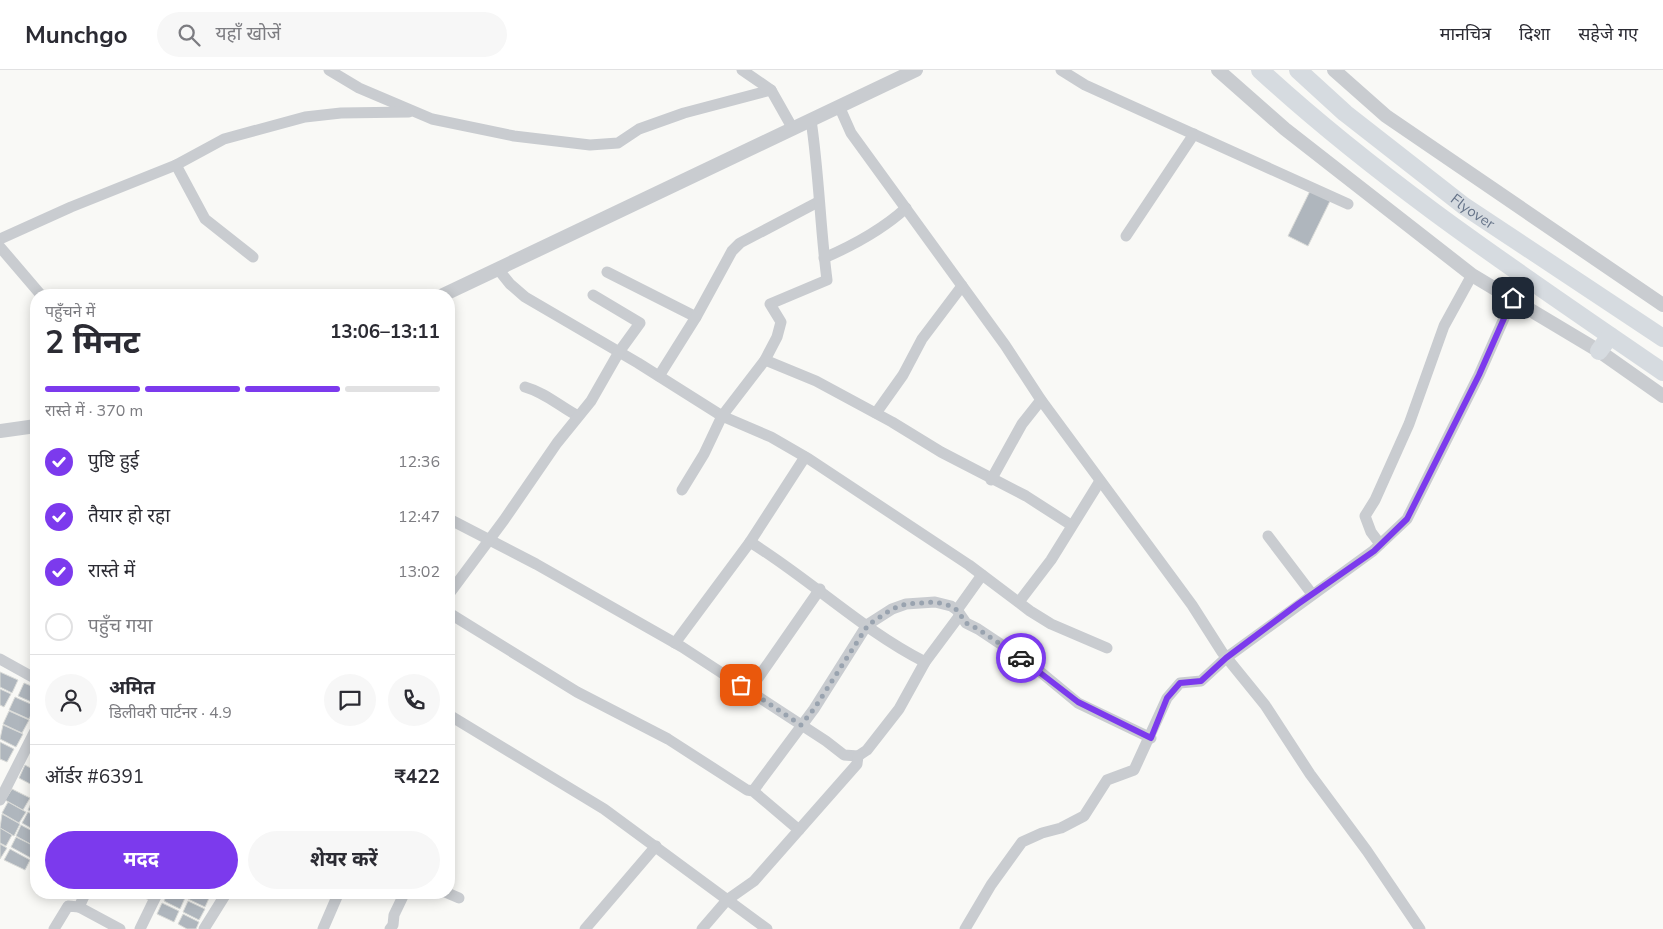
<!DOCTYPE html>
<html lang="hi">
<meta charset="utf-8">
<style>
body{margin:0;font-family:"Nunito Sans","Noto Sans Devanagari",sans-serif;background:#f7f7f7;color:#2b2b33;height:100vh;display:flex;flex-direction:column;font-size:19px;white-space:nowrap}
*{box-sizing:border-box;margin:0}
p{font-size:16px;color:#7c7c81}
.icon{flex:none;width:28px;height:28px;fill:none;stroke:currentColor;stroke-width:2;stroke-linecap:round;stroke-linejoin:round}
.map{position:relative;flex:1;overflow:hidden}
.sheet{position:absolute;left:30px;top:219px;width:425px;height:610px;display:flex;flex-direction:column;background:#fff;border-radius:20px;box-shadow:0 2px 12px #0003}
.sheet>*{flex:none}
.pin{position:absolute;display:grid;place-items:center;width:42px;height:42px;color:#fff;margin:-21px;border-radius:10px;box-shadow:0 2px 8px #0006}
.courier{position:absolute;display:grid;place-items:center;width:50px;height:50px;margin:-25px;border:4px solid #7c3aed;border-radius:50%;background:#fff;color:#222;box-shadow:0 1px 6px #0007}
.headline em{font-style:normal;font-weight:700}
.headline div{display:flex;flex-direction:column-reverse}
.headline{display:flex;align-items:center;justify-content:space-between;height:85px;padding:0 15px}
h1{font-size:32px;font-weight:700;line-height:38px}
.bar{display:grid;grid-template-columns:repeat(4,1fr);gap:8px 5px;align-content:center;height:60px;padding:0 15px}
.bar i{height:6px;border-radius:4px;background:#e1e1e2}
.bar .current{background:#7c3aed}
.bar p{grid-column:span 4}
.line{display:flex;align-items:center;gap:12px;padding:0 15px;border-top:1px solid #e1e1e2}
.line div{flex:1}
.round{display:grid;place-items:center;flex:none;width:52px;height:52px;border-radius:26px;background:#f7f7f7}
ol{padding:0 15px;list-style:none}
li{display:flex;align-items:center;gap:15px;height:55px}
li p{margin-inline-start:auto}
li .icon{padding:5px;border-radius:50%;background:#7c3aed;color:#fff;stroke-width:4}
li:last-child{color:#7c7c81}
li i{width:28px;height:28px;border:2px solid #e1e1e2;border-radius:50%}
.button{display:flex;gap:10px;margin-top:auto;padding:10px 15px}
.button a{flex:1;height:58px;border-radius:30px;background:#7c3aed;color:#fff;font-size:20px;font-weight:700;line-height:58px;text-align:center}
.button a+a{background:#f7f7f7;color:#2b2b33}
header{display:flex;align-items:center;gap:30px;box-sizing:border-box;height:70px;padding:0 25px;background:#fff;border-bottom:1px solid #e1e1e2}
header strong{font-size:24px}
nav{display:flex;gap:28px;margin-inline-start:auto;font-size:18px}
.search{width:350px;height:45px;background:#f7f7f7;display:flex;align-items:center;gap:12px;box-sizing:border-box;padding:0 18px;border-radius:28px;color:#7c7c81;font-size:19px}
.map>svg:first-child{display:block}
.building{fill:#afb6bd;stroke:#dadbd8}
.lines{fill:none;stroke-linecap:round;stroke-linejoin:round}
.minor{stroke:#c9ccd0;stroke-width:11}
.tertiary{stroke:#c9ccd0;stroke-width:14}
.trunk{stroke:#d6dbe0;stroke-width:18}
.done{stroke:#99a3af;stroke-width:5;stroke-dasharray:0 9}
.route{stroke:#7c3aed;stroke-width:6}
.labels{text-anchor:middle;stroke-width:5;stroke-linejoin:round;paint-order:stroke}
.street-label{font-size:15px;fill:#667489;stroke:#fff}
</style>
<header>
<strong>Munchgo</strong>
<div class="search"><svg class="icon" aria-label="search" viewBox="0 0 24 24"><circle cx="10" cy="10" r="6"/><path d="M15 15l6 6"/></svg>यहाँ खोजें</div>
<nav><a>मानचित्र</a><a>दिशा</a><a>सहेजे गए</a></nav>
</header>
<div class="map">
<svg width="1663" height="859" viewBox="0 0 1663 859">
<rect width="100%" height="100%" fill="#f9f9f6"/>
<g class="building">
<path d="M1310 121 1330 131 1308 176 1288 166Z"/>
<path d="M0 602 18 610 12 623 0 617Z"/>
<path d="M24 613 36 618V634L18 626Z"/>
<path d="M0 619 11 624 4 637 0 635Z"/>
<path d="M15 627 35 636 29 649 9 640Z"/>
<path d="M9 641 29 650 22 663 3 654Z"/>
<path d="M3 655 23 664 16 677 0 669Z"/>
<path d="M0 672 14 679 7 692 0 689Z"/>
<path d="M25 695 36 701V717L19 708Z"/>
<path d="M12 719 30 728 23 740 5 730Z"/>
<path d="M33 729 36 731V744L28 740Z"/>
<path d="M8 732 26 742 19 753 2 743Z"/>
<path d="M28 742 36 747V761L22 753Z"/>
<path d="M2 744 20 754 14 766 0 758Z"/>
<path d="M21 755 36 763V777L16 766Z"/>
<path d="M0 758 12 765 6 776 0 773Z"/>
<path d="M16 767 36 777 31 788 11 777Z"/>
<path d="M0 774 7 778 0 789Z"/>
<path d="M10 779 30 790 25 800 4 790Z"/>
<path d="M132 822H153L149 830Z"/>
<path d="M168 822 185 828 180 839 164 831Z"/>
<path d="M192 822H202L210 826 205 837 188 829Z"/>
<path d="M188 831 205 839 199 850 183 842Z"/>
<path d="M162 833 179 841 174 852 157 844Z"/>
<path d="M183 844 199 852 196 859H187L178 854Z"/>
</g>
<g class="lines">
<g class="minor">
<path d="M329 0 359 18 432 49 514 66 590 75 618 73 639 59 684 43 771 20"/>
<path d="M742 0 771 20 793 59"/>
<path d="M1061 0 1085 15 1348 134"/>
<path d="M839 36 851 63 1005 275 1041 330 1192 535 1222 582 1265 635 1310 704 1367 781 1420 859"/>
<path d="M176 95 205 149 253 187"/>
<path d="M1126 166 1194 64"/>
<path d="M0 169 71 137 176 95 224 69 305 47 341 43 409 42"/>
<path d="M0 177 41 225"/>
<path d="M824 188C854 175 882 160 906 138"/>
<path d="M498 199 510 214 525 227 638 293 722 346 771 367 809 389 969 495 1030 541 1051 554 1107 578"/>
<path d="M607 202 696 247"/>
<path d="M765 290 816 311 892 352 941 382 1026 426 1071 455"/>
<path d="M659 306 696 247 732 181 740 173 818 132"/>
<path d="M525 317C546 323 559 336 578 346"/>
<path d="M876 343 903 305 922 269 962 216"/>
<path d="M991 410 1022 354 1041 330"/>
<path d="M682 420 704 384 722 346 765 290 777 267 781 252 770 234 827 210C820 156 819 103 811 50"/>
<path d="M449 449 536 494 682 577 826 671 844 685 858 686 867 680 899 639 925 592 960 545"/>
<path d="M1268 466 1312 524"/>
<path d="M750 472C810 509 862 560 925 592"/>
<path d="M1380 474 1371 462 1365 446 1375 430 1409 354 1444 256 1472 205"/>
<path d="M449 524 504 450 557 373 591 331 619 282 640 253 593 225"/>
<path d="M1019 532 1051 490 1100 411"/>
<path d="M957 540 982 505"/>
<path d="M449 543 577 622 668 669 747 720 753 721 799 760"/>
<path d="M675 573 750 472 805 387"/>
<path d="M0 589 36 609"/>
<path d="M749 621 820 519"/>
<path d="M449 645 604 739 767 859"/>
<path d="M753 721 814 639 867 555 892 539 906 534 935 532 951 536 957 540 966 553 978 559 1032 595 1078 633 1151 668"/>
<path d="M0 730 36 659"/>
<path d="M445 822 459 828"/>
<path d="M79 837 86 822"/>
<path d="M54 859 68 836 79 837 120 859"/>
<path d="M140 859 158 822"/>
<path d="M204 859 227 822"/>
<path d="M323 859 339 822"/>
<path d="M390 859 393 855 394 845 405 822"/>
<path d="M585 859 656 776"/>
<path d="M702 859 727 830 754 811 857 694 858 686"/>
<path d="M965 859 991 815 1022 772 1042 763 1061 758 1084 746 1107 710 1134 700 1167 628 1180 613 1201 611 1226 588 1373 481 1407 449 1479 305 1513 228"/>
</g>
<g class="tertiary">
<path d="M1218 0 1285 59 1472 205 1599 281 1663 326"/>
<path d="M1334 0 1386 46 1663 235"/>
<path d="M443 225 916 0"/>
<path d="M0 361 36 356"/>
</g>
<g class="trunk">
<path d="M1260 0C1384 114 1525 207 1663 302"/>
<path id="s1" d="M1298 0 1345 43 1464 136 1663 268"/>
<path d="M1599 281 1610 266"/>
</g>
</g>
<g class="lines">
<path class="done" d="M741 615 801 655 814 639 868 555 892 539 906 534 935 532 951 536 957 540 966 553 978 559 1021 588"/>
<path class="route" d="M1021 588 1078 632 1151 668 1167 628 1180 613 1201 611 1226 588 1298 534 1374 481 1407 449 1479 305 1513 228"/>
</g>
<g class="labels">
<g class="street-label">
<text dy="5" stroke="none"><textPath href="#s1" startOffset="225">Flyover</textPath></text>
</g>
</g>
</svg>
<div class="pin" style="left:741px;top:615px;background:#ea580c"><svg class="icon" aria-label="bag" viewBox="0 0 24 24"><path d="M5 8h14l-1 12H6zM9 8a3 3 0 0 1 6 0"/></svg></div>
<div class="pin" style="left:1513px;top:228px;background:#1f2937"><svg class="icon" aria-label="home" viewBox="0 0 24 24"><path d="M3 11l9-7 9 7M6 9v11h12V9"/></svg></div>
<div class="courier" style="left:1021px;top:588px"><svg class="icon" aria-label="car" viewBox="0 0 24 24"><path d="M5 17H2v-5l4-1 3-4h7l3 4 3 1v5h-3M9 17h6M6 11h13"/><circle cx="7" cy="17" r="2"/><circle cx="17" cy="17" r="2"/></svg></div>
<section class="sheet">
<div class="headline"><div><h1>2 मिनट</h1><p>पहुँचने में</p></div><em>13:06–13:11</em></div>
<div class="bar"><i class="current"></i><i class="current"></i><i class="current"></i><i></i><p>रास्ते में · 370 m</p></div>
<ol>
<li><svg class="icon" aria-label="check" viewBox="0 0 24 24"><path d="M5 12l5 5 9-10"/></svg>पुष्टि हुई<p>12:36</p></li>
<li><svg class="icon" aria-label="check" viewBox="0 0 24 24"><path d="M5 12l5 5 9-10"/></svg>तैयार हो रहा<p>12:47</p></li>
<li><svg class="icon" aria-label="check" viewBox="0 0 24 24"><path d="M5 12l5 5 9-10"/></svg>रास्ते में<p>13:02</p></li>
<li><i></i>पहुँच गया</li>
</ol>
<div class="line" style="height:90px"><a class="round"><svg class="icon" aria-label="person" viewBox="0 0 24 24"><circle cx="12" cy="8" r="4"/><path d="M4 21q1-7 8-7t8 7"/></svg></a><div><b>अमित</b><p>डिलीवरी पार्टनर · 4.9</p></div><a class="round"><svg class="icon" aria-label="chat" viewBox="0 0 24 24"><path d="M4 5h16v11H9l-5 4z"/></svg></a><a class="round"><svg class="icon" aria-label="phone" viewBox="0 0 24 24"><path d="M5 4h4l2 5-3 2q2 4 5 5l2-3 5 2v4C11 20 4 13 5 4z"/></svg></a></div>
<div class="line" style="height:65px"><div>ऑर्डर #6391</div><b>₹422</b></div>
<div class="button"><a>मदद</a><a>शेयर करें</a></div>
</section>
</div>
